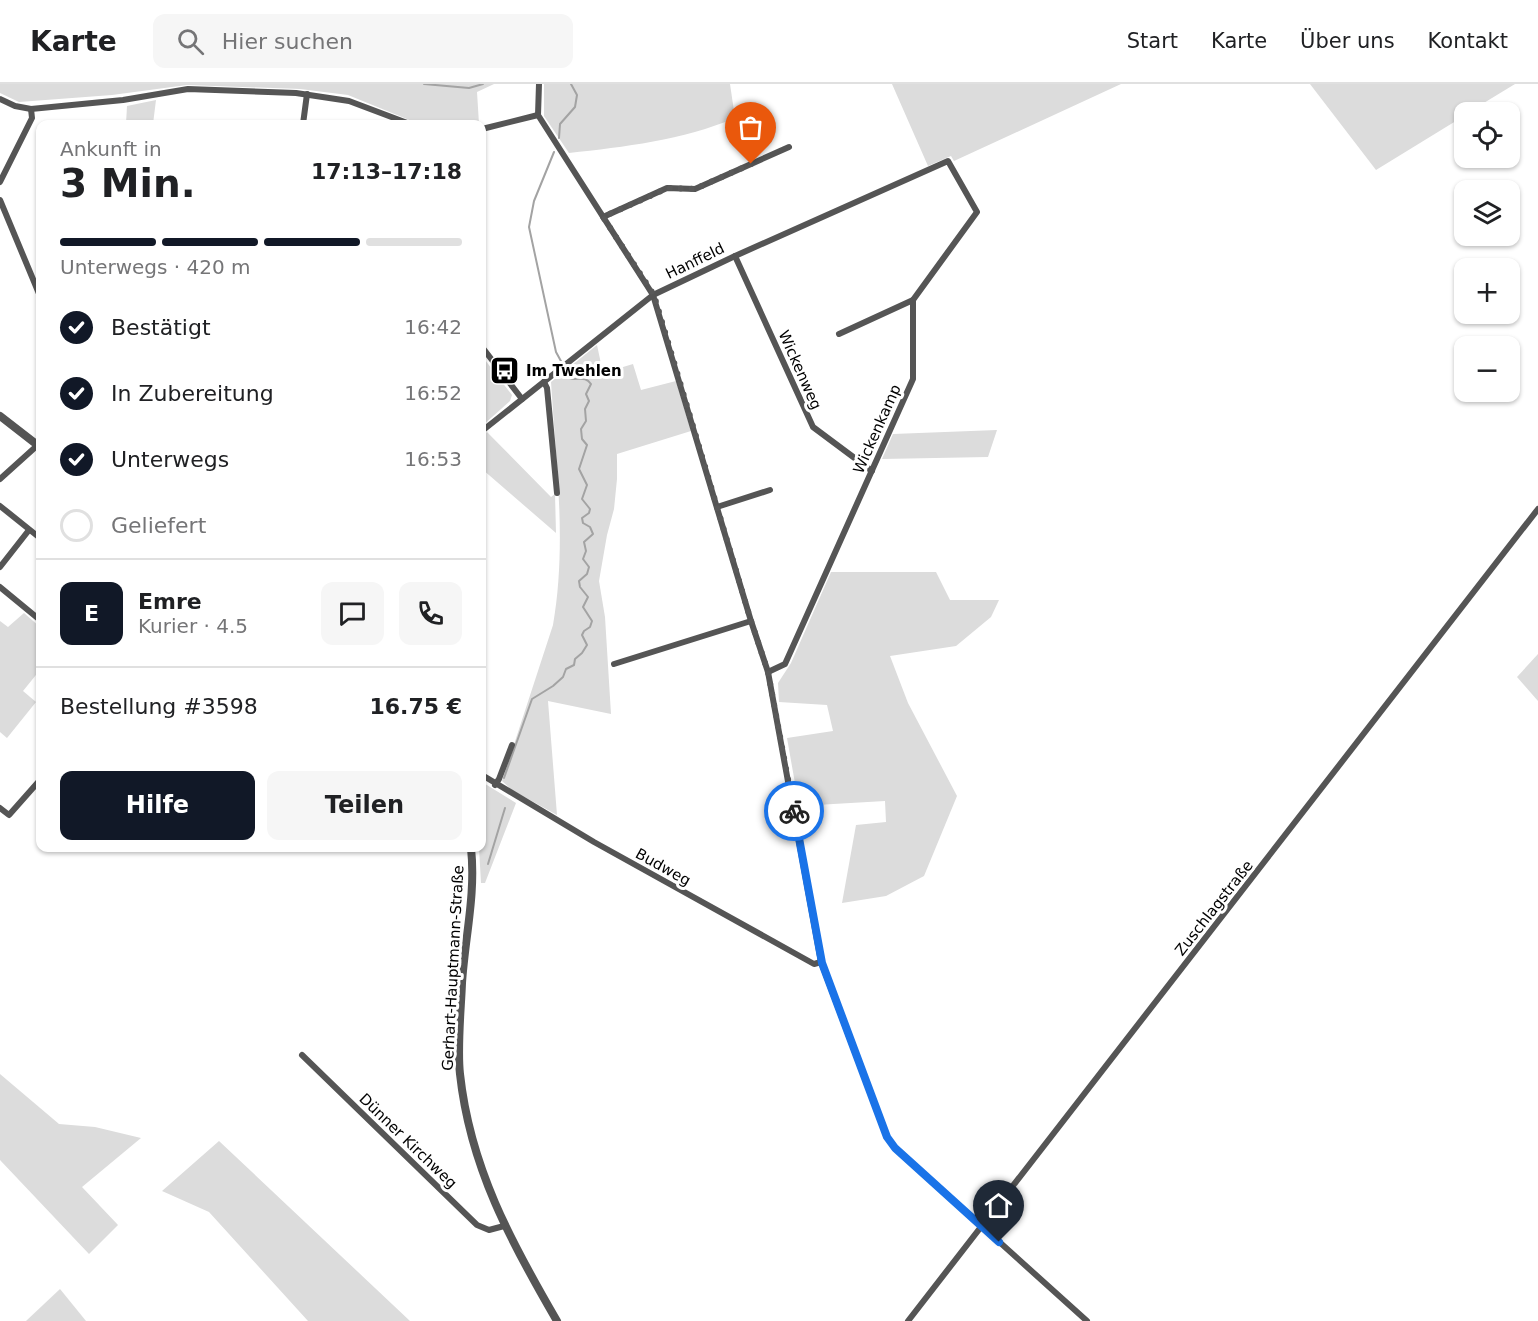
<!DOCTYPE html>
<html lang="de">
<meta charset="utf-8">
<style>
body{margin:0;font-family:"DejaVu Sans",sans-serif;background:#f6f6f6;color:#202124;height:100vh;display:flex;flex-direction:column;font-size:22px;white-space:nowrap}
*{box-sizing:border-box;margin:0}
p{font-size:20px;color:#757577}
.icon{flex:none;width:33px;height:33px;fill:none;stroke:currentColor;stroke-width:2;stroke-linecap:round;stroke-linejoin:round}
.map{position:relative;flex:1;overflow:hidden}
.panel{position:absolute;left:36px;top:36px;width:450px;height:732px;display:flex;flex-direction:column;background:#fff;border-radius:12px;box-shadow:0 2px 4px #0004}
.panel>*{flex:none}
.buttons{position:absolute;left:1454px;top:18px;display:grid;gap:12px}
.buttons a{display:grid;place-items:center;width:66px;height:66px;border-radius:12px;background:#fff;box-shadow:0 2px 4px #0004;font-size:30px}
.pin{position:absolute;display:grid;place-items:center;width:51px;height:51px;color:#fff;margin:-62px -26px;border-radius:50% 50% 50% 0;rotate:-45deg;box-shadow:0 0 6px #0007}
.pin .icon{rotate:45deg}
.courier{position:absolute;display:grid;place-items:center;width:60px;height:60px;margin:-30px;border:4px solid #1a73e8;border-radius:50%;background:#fff;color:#222;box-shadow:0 2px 8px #0007}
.overview em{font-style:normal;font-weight:600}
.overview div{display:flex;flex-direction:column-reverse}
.overview{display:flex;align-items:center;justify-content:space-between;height:102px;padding:0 24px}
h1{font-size:39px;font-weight:600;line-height:45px}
.bar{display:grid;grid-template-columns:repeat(4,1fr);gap:9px 6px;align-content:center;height:72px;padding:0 24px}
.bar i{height:8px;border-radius:4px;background:#e0e0e0}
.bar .current{background:#111827}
.bar p{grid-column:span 4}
.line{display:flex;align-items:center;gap:15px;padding:0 24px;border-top:2px solid #e0e0e0}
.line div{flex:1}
.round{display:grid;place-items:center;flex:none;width:63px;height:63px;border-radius:12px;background:#f6f6f6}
ol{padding:0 24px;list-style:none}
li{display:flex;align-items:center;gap:18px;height:66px}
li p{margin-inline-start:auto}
li .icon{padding:6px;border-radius:50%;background:#111827;color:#fff;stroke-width:4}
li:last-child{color:#757577}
li i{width:33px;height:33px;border:3px solid #e0e0e0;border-radius:50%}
.cta{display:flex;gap:12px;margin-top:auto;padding:12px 24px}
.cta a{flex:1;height:69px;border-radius:12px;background:#111827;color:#fff;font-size:24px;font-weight:600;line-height:69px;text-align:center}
.cta a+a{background:#f6f6f6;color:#202124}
header{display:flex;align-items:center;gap:36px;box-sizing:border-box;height:84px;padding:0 30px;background:#fff;border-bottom:2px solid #e0e0e0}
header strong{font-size:28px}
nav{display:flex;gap:33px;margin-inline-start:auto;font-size:21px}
.search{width:420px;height:54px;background:#f6f6f6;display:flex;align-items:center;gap:15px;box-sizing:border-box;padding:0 21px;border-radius:12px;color:#757577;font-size:22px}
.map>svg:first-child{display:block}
.green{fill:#dcdcdc}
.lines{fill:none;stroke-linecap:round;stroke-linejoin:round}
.stream{stroke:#a3a3a3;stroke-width:2}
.minor{stroke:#555;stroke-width:6}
.tertiary{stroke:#555;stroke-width:8}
.done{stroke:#595959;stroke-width:6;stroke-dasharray:0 10.8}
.route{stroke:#1a73e8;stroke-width:8}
.labels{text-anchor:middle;stroke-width:6;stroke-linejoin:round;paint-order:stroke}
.street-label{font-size:15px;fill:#000;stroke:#fff}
.poi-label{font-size:15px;font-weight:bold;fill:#000;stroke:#fff;text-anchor:start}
</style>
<header>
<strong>Karte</strong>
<div class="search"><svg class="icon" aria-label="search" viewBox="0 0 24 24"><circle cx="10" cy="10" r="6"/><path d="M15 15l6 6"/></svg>Hier suchen</div>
<nav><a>Start</a><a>Karte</a><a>Über uns</a><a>Kontakt</a></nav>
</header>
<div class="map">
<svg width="1538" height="1237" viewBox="0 0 1538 1237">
<rect width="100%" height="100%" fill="#fff"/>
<g class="green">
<path d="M0 0H494L477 8 479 40H419L348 11 300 5 187 1 112 11 19 18 0 9Z"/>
<path d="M544 0H730L735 34C683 56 624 63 569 69L544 32Z"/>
<path d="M892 0H1121L954 77 951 72 928 82Z"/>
<path d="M1310 0H1515L1469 28H1464V32L1376 86Z"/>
<path d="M156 16 153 40H126L127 22Z"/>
<path d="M597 261 603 289 633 280 641 306 676 297 691 347 617 370V395L614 425 607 451 599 497 605 533 611 630 548 617 557 731 512 706 502 697 553 541C567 461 556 379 551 298Z"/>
<path d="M482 272 512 311 510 317 482 342Z"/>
<path d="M997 346 988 373 882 375 893 350Z"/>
<path d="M487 348 551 413 555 410 556 449 482 385V352Z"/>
<path d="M831 488H936L950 516H999L991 533 956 562 890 572 908 619 957 712 924 792 886 812 842 819 856 741 886 738 885 717 799 722 787 654 833 647 827 621 779 618 778 599 791 579Z"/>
<path d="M24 529 40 543V586L23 607 36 618 7 654 0 648V537L8 543Z"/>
<path d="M1538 570V617L1517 593Z"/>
<path d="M482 698 516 719 485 799H481L479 764H482Z"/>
<path d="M0 990 59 1040 95 1043 141 1054 82 1103 118 1141 89 1170 0 1076Z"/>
<path d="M219 1057 410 1237H308L209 1128 162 1107Z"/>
<path d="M60 1205 86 1237H26Z"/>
</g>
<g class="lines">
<g class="stream">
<path d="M424 0 469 4 483 0"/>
<path d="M559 54 560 40 575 23 577 11 571 0"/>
<path d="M554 68 534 117 529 143 556 268 562 279"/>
<path d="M504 694 532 615 553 602 563 593 566 585 574 581 575 575 582 569 587 561 582 551 584 547 590 543 592 537 583 523 588 513 580 503 579 497 587 490 589 483 583 475 586 467 584 458 593 450 590 443 583 439 582 434 589 429 590 425 582 415 587 401 579 385 587 361 582 355 581 345 586 337 585 325 589 317 586 310 591 300C586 293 582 295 574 295 570 295 565 292 561 290"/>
<path d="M488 780 505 724"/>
</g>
<g class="minor">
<path d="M539 0 538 31 653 211 751 537 768 588 821 878 887 1053 895 1064 1087 1237"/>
<path d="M0 15 15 22 31 25 123 16 188 5 296 9 349 17 410 40"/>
<path d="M303 40 307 10"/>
<path d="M482 45 538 31"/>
<path d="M0 98 32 34 31 25"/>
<path d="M0 116 40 212"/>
<path d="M603 133 667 104 695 105 789 63"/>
<path d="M735 172 813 343 872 387"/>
<path d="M839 250 913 216"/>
<path d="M482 263 522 315"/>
<path d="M544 298 547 304 557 409"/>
<path d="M482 347 653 211 735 172 948 77 977 128 913 216V295L785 580 768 588"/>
<path d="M0 395 40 359"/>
<path d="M0 422 40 454"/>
<path d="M717 423 770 406"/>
<path d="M0 483 29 446"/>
<path d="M0 503 40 536"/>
<path d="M614 580 751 537"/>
<path d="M482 691 594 758 814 880 821 878"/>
<path d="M495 701 499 695 512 661"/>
<path d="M0 724 9 731 40 696"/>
<path d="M302 971 477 1141 489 1146 504 1142"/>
<path d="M908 1237 1538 425"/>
</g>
<g class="tertiary">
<path d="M0 332 40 363"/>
<path d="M471 764C476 810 465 853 462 899 461 925 457 964 460 990 470 1083 511 1158 557 1237"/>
</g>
</g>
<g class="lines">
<path class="done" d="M751 80 695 105 668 104 603 133 654 211 751 537 768 588 794 727"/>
<path class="route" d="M794 727 822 879 887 1053 895 1064 999 1158"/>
</g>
<defs>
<symbol id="bus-square" viewBox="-11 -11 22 22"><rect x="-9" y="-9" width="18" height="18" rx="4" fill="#000" stroke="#fff"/><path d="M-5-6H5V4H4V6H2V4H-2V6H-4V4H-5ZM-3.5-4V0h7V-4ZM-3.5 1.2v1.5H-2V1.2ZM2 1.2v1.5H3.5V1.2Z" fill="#fff"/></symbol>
</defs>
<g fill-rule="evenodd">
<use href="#bus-square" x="488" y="270" width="33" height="33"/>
</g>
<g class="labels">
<g class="street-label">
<text transform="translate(695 177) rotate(-26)" y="5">Hanffeld</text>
<text transform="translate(800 286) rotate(66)" y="5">Wickenweg</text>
<text transform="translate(877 345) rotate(-66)" y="5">Wickenkamp</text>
<text transform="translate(663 783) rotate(29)" y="5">Budweg</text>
<text transform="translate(1214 824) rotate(-52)" y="5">Zuschlagstraße</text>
<text transform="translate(453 884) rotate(-87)" y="5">Gerhart-Hauptmann-Straße</text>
<text transform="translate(408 1057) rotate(44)" y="5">Dünner Kirchweg</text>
</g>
<g class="poi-label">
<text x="526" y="292">Im Twehlen</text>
</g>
</g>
</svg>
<div class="buttons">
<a><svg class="icon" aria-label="locate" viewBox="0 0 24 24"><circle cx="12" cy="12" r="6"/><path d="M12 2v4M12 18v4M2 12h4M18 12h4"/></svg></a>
<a><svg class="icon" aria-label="layers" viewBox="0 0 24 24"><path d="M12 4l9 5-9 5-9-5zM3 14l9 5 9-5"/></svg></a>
<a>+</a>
<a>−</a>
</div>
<div class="pin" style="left:751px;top:80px;background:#ea580c"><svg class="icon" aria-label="bag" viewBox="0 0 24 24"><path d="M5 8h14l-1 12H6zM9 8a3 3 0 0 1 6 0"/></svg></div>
<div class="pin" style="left:999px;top:1158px;background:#1f2937"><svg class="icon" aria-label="home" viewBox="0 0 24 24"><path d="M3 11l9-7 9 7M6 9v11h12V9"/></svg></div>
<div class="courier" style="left:794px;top:727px"><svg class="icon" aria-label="bike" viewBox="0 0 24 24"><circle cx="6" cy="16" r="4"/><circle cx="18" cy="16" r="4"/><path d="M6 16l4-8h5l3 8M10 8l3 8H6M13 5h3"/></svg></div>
<section class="panel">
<div class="overview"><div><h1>3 Min.</h1><p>Ankunft in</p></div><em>17:13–17:18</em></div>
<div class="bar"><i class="current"></i><i class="current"></i><i class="current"></i><i></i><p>Unterwegs · 420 m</p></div>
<ol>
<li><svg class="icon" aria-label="check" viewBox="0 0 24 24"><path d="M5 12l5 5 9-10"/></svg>Bestätigt<p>16:42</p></li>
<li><svg class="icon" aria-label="check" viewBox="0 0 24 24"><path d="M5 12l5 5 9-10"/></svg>In Zubereitung<p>16:52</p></li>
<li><svg class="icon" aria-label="check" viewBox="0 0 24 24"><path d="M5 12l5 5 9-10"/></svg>Unterwegs<p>16:53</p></li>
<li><i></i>Geliefert</li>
</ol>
<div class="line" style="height:108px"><b class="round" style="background:#111827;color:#fff">E</b><div><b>Emre</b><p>Kurier · 4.5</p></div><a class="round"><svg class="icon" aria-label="chat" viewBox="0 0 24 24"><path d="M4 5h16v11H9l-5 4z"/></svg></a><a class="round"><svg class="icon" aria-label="phone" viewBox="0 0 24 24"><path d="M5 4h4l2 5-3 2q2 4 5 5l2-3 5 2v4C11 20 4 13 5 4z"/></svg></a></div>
<div class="line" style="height:78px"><div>Bestellung #3598</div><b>16.75 €</b></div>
<div class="cta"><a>Hilfe</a><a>Teilen</a></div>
</section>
</div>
